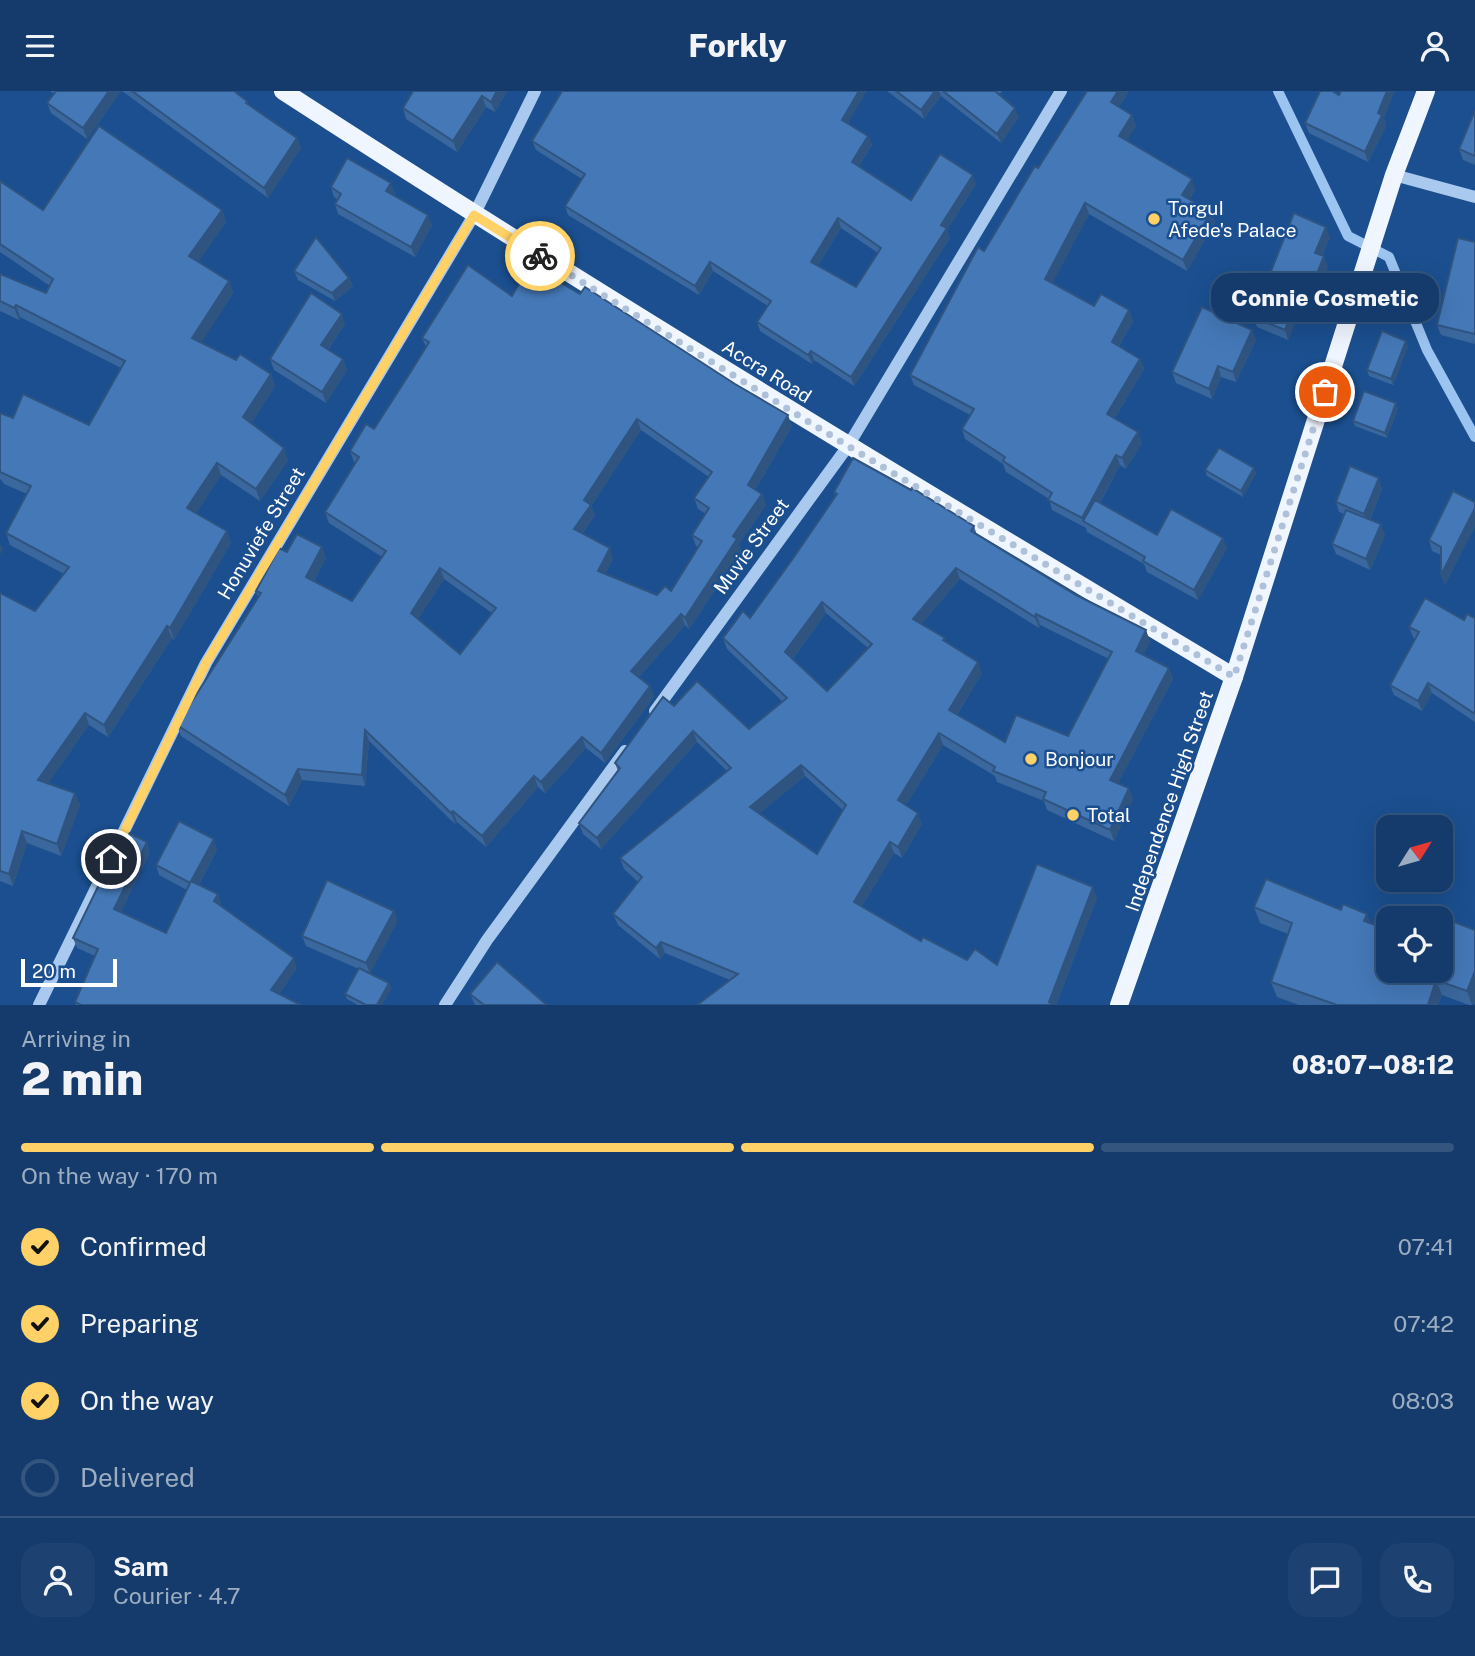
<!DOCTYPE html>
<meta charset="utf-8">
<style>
body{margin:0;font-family:"Public Sans",sans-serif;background:#1d4271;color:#f1f3f6;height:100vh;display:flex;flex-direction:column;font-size:26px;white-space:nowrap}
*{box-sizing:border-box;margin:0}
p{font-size:23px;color:#9dadc1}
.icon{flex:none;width:38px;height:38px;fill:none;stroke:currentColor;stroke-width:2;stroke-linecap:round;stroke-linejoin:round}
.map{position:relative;height:914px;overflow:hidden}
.side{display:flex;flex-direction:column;background:#143b6b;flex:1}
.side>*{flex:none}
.needle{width:46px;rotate:53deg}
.tools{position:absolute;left:1376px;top:724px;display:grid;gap:14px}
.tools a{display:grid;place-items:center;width:77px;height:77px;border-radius:14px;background:#143b6b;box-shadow:0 7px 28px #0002,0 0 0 2px #33557e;font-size:35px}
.scale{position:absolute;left:21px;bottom:18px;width:96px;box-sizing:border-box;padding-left:7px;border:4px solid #fff;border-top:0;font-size:19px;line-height:24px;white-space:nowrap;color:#fff;-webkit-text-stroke:5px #1b4f8f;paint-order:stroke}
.pin{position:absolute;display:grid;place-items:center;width:60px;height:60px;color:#fff;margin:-30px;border:4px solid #fff;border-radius:50%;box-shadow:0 2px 7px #0007}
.courier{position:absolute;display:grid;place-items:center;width:70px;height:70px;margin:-35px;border:5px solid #ffd166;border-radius:50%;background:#fff;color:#222;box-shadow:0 2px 9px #0007}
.bubble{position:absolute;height:49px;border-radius:21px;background:#143b6b;box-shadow:0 7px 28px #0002,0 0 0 2px #33557e;font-size:23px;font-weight:800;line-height:49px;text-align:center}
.summary em{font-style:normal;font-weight:800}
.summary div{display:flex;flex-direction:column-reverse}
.summary{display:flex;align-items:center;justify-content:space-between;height:119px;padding:0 21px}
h1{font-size:46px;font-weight:800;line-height:52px}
.bar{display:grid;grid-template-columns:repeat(4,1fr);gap:10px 7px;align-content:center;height:84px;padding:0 21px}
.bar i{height:9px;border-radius:5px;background:#33557e}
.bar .on{background:#ffd166}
.bar p{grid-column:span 4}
.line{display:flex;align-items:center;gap:18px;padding:0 21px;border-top:2px solid #33557e}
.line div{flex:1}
.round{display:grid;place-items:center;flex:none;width:74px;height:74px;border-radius:21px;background:#1d4271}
ol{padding:0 21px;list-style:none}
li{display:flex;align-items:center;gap:21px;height:77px}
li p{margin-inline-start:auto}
li .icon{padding:7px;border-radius:50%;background:#ffd166;color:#111;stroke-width:4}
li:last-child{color:#9dadc1}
li i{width:38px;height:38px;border:4px solid #33557e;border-radius:50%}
header{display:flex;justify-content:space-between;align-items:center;height:91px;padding:0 21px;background:#143b6b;font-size:32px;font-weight:800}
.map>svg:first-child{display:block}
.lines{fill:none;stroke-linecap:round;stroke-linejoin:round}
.stream{stroke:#9cc4f0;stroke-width:10}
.minor{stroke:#a9c9ee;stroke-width:12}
.major{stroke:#f0f6ff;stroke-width:18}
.wall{fill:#3a679d;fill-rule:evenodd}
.shaded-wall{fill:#305480}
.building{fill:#4478b7;stroke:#305480;stroke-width:2;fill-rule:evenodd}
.done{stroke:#afc1d8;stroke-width:7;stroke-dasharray:0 12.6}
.route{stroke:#ffd166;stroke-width:9}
.poi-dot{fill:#ffd166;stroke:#1b4f8f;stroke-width:2.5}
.labels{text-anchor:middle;stroke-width:5;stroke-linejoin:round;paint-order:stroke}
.poi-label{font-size:19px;fill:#fff;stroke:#1b4f8f;text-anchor:start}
.street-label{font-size:19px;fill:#fff;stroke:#1b4f8f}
</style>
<header><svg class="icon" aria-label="menu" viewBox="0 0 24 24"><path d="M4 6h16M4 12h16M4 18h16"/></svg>Forkly<svg class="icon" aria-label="person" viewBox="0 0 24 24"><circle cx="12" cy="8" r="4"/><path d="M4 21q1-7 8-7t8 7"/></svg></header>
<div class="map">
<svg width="1475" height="914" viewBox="0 0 1475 914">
<rect width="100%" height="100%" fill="#1b4f8f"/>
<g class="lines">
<path class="stream" d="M1278 0 1348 145 1389 166 1427 259 1475 346"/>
<g class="minor">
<path d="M1394 84 1475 106"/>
<path d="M655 620 848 355 1061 0"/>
<path d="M39 914 206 572 474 124 535 0"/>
<path d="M445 914 487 849 625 660"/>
</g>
<g class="major">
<path d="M283 0C596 203 914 395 1234 586"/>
<path d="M1119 914 1234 586 1394 84 1426 0"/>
</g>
</g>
<g class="wall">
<path d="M50 0H121L87 48 51 22 47 12 54 3Z"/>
<path d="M122 0H234L247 10 249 14 297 47 301 57 268 107Z"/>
<path d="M507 0 495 21 486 16 457 61 406 28 403 17Z"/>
<path d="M887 0H1002L999 4 1019 26 1001 52 941 5 924 28Z"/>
<path d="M1129 0 1119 16 1132 24 1136 35 1126 50 1195 99 1190 108 1215 131 1187 180 1089 123 1052 192 1094 215 1129 219 1133 230 1119 255 1140 268 1144 278 1115 327 1142 352 1126 378 1120 374 1100 412 1157 444 1227 457 1198 509 1147 481 1144 473 1087 441 1086 437 1052 419 1049 408 1006 381 1003 373 965 348 962 338 970 324 914 294 910 284 984 160 1038 77Z"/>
<path d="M1339 4 1384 28 1386 35 1368 71 1309 42 1305 32Z"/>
<path d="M1475 19V74L1463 69 1459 58Z"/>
<path d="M848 33 868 45 872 54 859 75 911 109 976 93 947 139 950 147 854 295 814 269 812 273 760 240 757 231 768 215 713 180 699 204 568 124 565 115 582 88 536 59 532 50ZM841 137 878 162 856 196 818 174Z"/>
<path d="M0 90 43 119H222L226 131 198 171 229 190 233 202 201 251 236 269 271 283 275 295 251 332 288 369 260 410 221 384 196 422 227 440 231 452 174 549 172 547 108 646 89 634 48 692 75 702 80 714 61 765 27 752 13 795 0 790V502L35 520 64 483 10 454 6 442 27 403 4 393 2 390 0 388V322L13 327 89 334 121 277 20 226 19 229 0 220V183L46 202 50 195 0 161Z"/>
<path d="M331 96 395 102 394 104 432 134 415 166 338 123 335 113 337 108 334 106Z"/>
<path d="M1330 146 1322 165 1328 176 1316 206 1307 202 1288 249 1257 236 1253 226Z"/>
<path d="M1475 151V253L1441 244 1437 234Z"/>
<path d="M294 180 349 187 353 195 335 210 298 189Z"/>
<path d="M512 205 792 335 755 399 762 403 766 414 739 453 741 459 689 538 685 534 639 586 650 595 654 606 605 672 586 657 545 702 538 696 486 756 457 731 455 733 369 650 365 695 302 689 289 715 181 645 177 634 258 506 256 500 287 461 322 456 326 467 314 490 352 510 382 466 329 432 325 421 356 372 354 371 350 360 374 338 410 282 426 256 422 247ZM641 339 709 386 694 407 698 418 706 423 692 444 696 455 698 456 671 500 657 504 605 483 613 468 582 443 595 424 591 415ZM444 488 492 522 460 563 418 528Z"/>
<path d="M345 233 328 259 343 268 347 279 326 312 274 279 270 268Z"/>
<path d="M1256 249 1236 291 1221 286 1212 308 1176 292 1172 281Z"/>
<path d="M1408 255 1393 294 1369 285 1367 279Z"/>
<path d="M1398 317 1387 347 1355 335 1353 330Z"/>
<path d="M1205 379 1256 382 1243 406 1207 385Z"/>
<path d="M1382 398 1370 429 1385 444 1370 479 1336 463 1332 453 1344 423 1339 421 1336 411Z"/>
<path d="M834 401 974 435 977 444 1150 550 1143 564 1169 577 1173 588 1118 692 1133 708 1114 750 1047 719 1044 710 997 691 995 685 943 654 906 714 922 733 902 767 894 762 862 815 921 850 967 869 997 874 1097 807 1056 914H697L730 889 665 862 660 868 618 834 613 823 638 791 624 778 620 767 727 680 697 651 601 758 583 743 579 732 618 680 615 672 674 615 749 638 782 610 727 558 723 547 750 527 794 466 835 405ZM960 488 1039 537 1040 534 1109 568 1068 645 1005 651 957 624 982 582 946 551 921 533ZM826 522 868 557 827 600 793 568ZM805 685 843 719 817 763 760 722Z"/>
<path d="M1475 411V435L1445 494 1441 484V464L1432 460 1429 449Z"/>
<path d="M1475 527V631L1432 602 1422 620 1394 604 1390 594 1415 548 1413 546 1409 536Z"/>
<path d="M217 759 199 794 218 803 221 813 220 815 297 877 279 903 301 914H76L75 911 95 865 77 857 73 847 150 761 121 821 166 842 187 799 159 784 156 774Z"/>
<path d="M1266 788 1388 880 1451 841 1475 839V910L1474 914H1469L1442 904 1438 914H1299L1277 906 1271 891 1288 843 1260 832 1254 816Z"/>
<path d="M394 820 397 831 370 882 389 892 391 898 382 914H358L347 908 345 903 359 878 306 855 302 845Z"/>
<path d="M470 903 547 914H475Z"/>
</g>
<g class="shaded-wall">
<path d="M109 0H121L87 48 83 37Z"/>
<path d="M497 0H507L495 21 491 11Z"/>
<path d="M859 0H867L845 38 842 29Z"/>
<path d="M935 0H939L941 5 924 28 921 19Z"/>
<path d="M1118 0H1129L1115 22 1111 11Z"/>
<path d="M1387 0H1395L1384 28 1386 35 1368 71 1365 61Z"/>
<path d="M482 5 486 16 457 61 453 50Z"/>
<path d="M1015 17 1019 26 1001 52 997 43Z"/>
<path d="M1132 24 1136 35 1123 56 1119 45Z"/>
<path d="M868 45 872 54 856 80 852 71Z"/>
<path d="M297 47 301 57 268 107 264 97Z"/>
<path d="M973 84 976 93 947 139 950 147 854 295 851 286 941 134Z"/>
<path d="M1192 88 1195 99 1186 115 1182 104Z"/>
<path d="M391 92 395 102 390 111 386 100Z"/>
<path d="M1085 112 1089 123 1049 199 1045 188Z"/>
<path d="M222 119 226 131 194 177 189 165Z"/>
<path d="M1211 121 1215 131 1187 180 1183 169Z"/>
<path d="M428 124 432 134 415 166 411 156Z"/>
<path d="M838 127 841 137 814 180 811 171Z"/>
<path d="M1326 136 1330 146 1319 172 1315 162Z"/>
<path d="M1324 165 1328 176 1316 206 1312 195Z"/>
<path d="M710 171 713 180 699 204 695 195Z"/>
<path d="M349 187 353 195 335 210 332 202Z"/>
<path d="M229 190 233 202 197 259 192 247Z"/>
<path d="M1303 192 1307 202 1288 249 1285 239Z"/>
<path d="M16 214 20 226 19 229 14 217Z"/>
<path d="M1129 219 1133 230 1115 261 1112 251Z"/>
<path d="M342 223 345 233 324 264 321 254Z"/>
<path d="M1252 239 1256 249 1236 291 1233 281Z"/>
<path d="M1406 250 1408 255 1393 294 1391 288Z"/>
<path d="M811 260 814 269 812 273 808 264Z"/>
<path d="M343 268 347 279 326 312 322 301Z"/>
<path d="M1140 268 1144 278 1111 334 1107 323Z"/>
<path d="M1218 275 1221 286 1212 308 1209 298Z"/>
<path d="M271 283 275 295 248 338 243 326Z"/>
<path d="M1396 312 1398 317 1387 347 1385 342Z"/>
<path d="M788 324 792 335 752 404 748 394Z"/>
<path d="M637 328 641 339 591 415 595 424 577 449 574 438 584 409Z"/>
<path d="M1138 341 1142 352 1126 378 1122 367Z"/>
<path d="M284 357 288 369 260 410 256 398Z"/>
<path d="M1116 364 1120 374 1088 433 1083 430 1085 438 1082 427Z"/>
<path d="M217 372 221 384 192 429 187 417Z"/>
<path d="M1254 377 1256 382 1243 406 1241 400Z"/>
<path d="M1379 387 1382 398 1368 433 1364 423Z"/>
<path d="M762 403 766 414 739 453 741 459 689 538 685 527 733 445Z"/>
<path d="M1475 417V435L1445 494 1441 484Z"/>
<path d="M1381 433 1385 444 1370 479 1366 468Z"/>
<path d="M227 440 231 452 174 549 170 537Z"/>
<path d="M1223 447 1227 457 1198 509 1194 499Z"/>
<path d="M1 453 3 458 0 464V455Z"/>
<path d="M322 456 326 467 310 497 306 486Z"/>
<path d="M610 457 613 468 601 491 598 480Z"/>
<path d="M440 477 444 488 415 533 411 522Z"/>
<path d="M956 477 960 488 917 539 913 528Z"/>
<path d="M822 511 826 522 790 572 785 561Z"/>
<path d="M681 523 685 534 635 591 631 580Z"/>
<path d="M1036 523 1040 534 1039 537 1035 526Z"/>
<path d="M167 535 172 547 108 646 104 634Z"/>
<path d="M1146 539 1150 550 1140 571 1136 560Z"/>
<path d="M978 571 982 582 953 630 949 619Z"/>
<path d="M1169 577 1173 588 1114 700 1110 689Z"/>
<path d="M1428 592 1432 602 1422 620 1418 610Z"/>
<path d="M650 595 654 606 605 672 601 662Z"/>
<path d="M85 622 89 634 43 700 38 689Z"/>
<path d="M365 639 369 650 365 695 362 684Z"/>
<path d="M693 640 697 651 601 758 597 747Z"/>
<path d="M939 642 943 654 902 721 898 709Z"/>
<path d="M582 646 586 657 545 702 541 691Z"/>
<path d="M801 674 805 685 754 727 750 716Z"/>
<path d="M298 678 302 689 289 715 285 704Z"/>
<path d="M534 685 538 696 486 756 482 745Z"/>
<path d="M1129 697 1133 708 1114 750 1110 739Z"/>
<path d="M75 702 80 714 61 765 57 753Z"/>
<path d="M453 720 457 731 455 733 451 722Z"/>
<path d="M918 722 922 733 902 767 898 756Z"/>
<path d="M22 740 27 752 13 795 9 783Z"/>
<path d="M214 748 217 759 194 803 190 792Z"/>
<path d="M147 751 150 761 118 828 114 818Z"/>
<path d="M890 751 894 762 858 822 854 811Z"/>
<path d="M1093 796 1097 807 1056 914H1050L1049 911Z"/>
<path d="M218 803 221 813 218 820 214 810Z"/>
<path d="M394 820 397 831 370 883 366 872Z"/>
<path d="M1367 823 1373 838 1364 830Z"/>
<path d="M661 851 665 862 660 868 656 857Z"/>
<path d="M294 867 297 877 275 909 271 899Z"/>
<path d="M1475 880V910L1474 914H1472L1467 900Z"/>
<path d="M1436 889 1442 904 1438 914H1428Z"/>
<path d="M389 892 391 898 382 914H377Z"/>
</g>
<g class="building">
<path d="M56 0H109L83 37 47 12Z"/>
<path d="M132 0H234L247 10 246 12 297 47 264 97Z"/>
<path d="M413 0H497L491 11 482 5 453 50 403 17Z"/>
<path d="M562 0H859L842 29 868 45 852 71 911 109 940 63 973 84 941 134 947 137 851 286 811 260 808 264 757 231 771 210 710 171 695 195 565 115 585 83 532 50ZM838 127 881 157 856 196 811 171Z"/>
<path d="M896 0H935L921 19Z"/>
<path d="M943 0H995L1015 17 997 43Z"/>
<path d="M1087 0H1118L1111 11 1132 24 1119 45 1192 88 1182 104 1211 121 1183 169 1085 112 1045 188 1094 215 1101 203 1129 219 1112 251 1140 268 1107 323 1138 341 1122 367 1116 364 1082 427 1048 409 1052 402 1003 370 1005 366 962 338 974 318 910 284 978 156 984 160 1035 75 1038 77Z"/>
<path d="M1320 0H1332L1339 4 1341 0H1387L1378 22 1382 24 1365 61 1305 32Z"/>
<path d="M1475 19V65L1459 58Z"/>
<path d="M99 35 222 119 189 165 229 190 192 247 236 269 240 263 271 283 243 326 284 357 256 398 217 372 187 417 227 440 170 537 167 535 104 634 85 622 38 689 75 702 57 753 22 740 9 783 0 780V502L35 520 69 476 6 442 31 395 0 381V322L13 327 23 303 89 334 125 270 16 214 14 217 0 210V183L46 202 53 188 0 153V90L43 119Z"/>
<path d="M347 67 391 92 386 100 428 124 411 156 335 113 341 103 331 96Z"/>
<path d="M1294 122 1326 136 1315 162 1324 165 1312 195 1303 192 1285 239 1253 226Z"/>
<path d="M316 146 349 187 332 202 294 180Z"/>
<path d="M1458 147 1475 151V243L1437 234Z"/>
<path d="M468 174 512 205 530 174 580 203 585 196 735 293 788 324 748 394 762 403 733 445 737 448 685 527 681 523 631 580 650 595 601 662 582 646 541 691 534 685 482 745 453 720 451 722 365 639 362 684 298 678 285 704 177 634 261 502 256 500 279 457 287 461 297 443 322 456 306 486 352 510 386 460 325 421 359 366 350 360 366 333 374 338 410 282 429 251 422 247ZM637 328 712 381 694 407 709 417 692 444 702 450 671 500 665 495 657 504 598 480 610 457 574 438 591 414 584 409ZM440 477 496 517 460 563 411 522Z"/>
<path d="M311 202 342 223 321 254 343 268 322 301 270 268Z"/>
<path d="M1202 216 1252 239 1233 281 1218 275 1209 298 1172 281Z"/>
<path d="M1382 240 1406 250 1391 288 1367 279Z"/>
<path d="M1364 300 1396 312 1385 342 1353 330Z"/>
<path d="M1219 357 1254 377 1241 400 1205 379Z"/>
<path d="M853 367 911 399 912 397 974 435 971 440 1076 504 1146 539 1136 560 1169 577 1110 689 1129 697 1110 739 1043 708 1046 701 993 680 995 676 939 642 898 709 918 722 898 756 890 751 854 811 921 850 923 846 967 869 975 858 997 874 1037 773 1093 796 1049 911 1054 914H697L738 883 661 851 656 857 613 823 642 786 620 767 731 677 693 640 597 747 579 732 620 677 615 672 663 606 674 615 697 590 749 638 787 607 723 547 743 520 750 527 794 466 837 403 834 401ZM956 477 1035 526 1036 523 1112 561 1068 645 1016 624 1005 651 949 619 978 571 943 549 945 547 913 528ZM822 511 872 553 827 600 785 561ZM801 674 846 714 817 763 750 716Z"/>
<path d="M1350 375 1379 387 1364 423 1336 411Z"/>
<path d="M1453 400 1475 411V417L1441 484V456L1429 449Z"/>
<path d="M1095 409 1157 444 1171 418 1223 447 1194 499 1143 470 1145 466 1083 430Z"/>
<path d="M1346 419 1381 433 1366 468 1332 453Z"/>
<path d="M1425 507 1464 529 1467 523 1475 527V623L1428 592 1418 610 1390 594 1419 541 1409 536Z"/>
<path d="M179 730 214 748 190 792 156 774Z"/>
<path d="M125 740 147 751 114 818 166 842 191 790 218 803 214 810 294 867 271 899 301 914H81L75 911 98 858 73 847Z"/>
<path d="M1266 788 1341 819 1343 813 1367 823 1364 830 1388 839V880H1440V837L1451 841 1454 831 1475 839V880L1467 900 1436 889 1428 914H1337L1271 891 1292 832 1254 816Z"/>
<path d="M327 789 394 820 366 872 302 845Z"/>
<path d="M497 871 547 914H484L470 903Z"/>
<path d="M359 877 389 892 377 914H366L345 903Z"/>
</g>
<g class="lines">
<path class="done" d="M540 165 848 355 1234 586 1325 301"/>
<path class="route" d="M111 768 206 572 474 124 540 165"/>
</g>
<g class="poi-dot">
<circle cx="1154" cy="128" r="7"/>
<circle cx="1031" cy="668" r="7"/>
<circle cx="1073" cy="724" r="7"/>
</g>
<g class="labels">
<g class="poi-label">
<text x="1168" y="124">TorguI<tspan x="1168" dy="22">Afede's Palace</tspan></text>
<text x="1045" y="675">Bonjour</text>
<text x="1087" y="731">Total</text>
</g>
<g class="street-label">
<text transform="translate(767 280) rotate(32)" y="7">Accra Road</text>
<text transform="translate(261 442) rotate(-59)" y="7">Honuviefe Street</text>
<text transform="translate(751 455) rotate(-54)" y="7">Muvie Street</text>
<text transform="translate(1169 710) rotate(-71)" y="7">Independence High Street</text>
</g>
</g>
</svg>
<div class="tools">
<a><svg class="needle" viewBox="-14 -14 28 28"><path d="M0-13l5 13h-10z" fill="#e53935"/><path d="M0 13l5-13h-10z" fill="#9dadc1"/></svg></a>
<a><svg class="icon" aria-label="locate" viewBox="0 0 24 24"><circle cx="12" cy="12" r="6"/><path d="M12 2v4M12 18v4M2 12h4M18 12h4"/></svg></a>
</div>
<div class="scale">20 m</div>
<div class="pin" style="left:1325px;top:301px;background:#ea580c"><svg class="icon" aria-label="bag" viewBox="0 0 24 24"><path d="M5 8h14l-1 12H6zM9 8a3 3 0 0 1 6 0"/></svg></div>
<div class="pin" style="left:111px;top:768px;background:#1f2937"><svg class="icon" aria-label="home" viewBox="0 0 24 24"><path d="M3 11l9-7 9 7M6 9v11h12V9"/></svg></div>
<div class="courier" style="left:540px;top:165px"><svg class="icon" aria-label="bike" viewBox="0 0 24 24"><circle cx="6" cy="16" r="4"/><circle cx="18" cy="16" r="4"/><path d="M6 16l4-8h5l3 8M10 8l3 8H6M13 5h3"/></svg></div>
<div class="bubble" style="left:1211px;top:182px;width:228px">Connie Cosmetic</div>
</div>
<section class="side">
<div class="summary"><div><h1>2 min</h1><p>Arriving in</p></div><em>08:07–08:12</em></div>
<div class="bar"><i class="on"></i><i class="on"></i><i class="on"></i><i></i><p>On the way · 170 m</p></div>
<ol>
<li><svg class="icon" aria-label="check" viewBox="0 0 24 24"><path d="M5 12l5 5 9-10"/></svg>Confirmed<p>07:41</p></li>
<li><svg class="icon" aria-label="check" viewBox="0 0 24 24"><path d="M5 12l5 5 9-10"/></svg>Preparing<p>07:42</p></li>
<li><svg class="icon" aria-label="check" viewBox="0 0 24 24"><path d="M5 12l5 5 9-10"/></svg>On the way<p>08:03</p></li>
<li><i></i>Delivered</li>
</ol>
<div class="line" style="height:126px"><a class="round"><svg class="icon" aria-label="person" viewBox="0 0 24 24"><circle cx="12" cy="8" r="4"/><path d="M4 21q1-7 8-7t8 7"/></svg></a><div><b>Sam</b><p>Courier · 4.7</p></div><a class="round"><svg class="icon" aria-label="chat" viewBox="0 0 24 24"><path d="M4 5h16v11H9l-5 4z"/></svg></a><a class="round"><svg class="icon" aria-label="phone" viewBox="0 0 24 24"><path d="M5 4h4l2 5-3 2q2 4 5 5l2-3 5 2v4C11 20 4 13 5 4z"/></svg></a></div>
</section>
